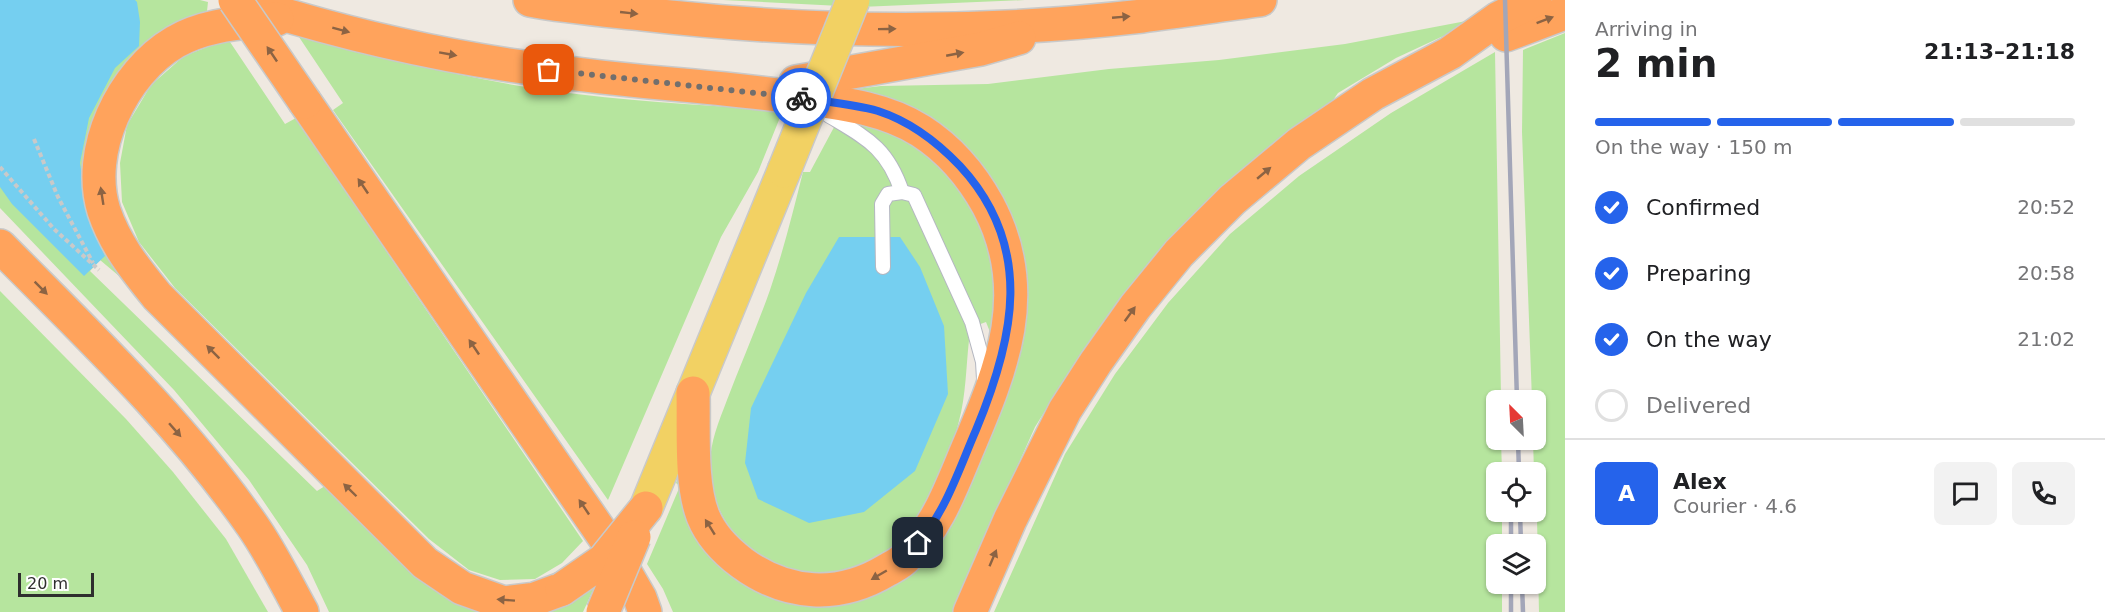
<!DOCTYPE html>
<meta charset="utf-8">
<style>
body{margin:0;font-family:"DejaVu Sans",sans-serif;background:#f2f2f2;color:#202124;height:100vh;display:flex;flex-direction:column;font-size:22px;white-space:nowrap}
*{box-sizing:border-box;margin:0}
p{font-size:20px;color:#757577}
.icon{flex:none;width:33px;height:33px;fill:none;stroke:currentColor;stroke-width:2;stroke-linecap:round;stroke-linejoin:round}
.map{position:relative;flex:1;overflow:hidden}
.panel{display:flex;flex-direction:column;background:#fff;width:540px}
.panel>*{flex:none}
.needle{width:39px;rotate:336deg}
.tools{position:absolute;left:1486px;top:390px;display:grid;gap:12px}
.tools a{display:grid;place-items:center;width:60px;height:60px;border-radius:9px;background:#fff;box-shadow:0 2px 4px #0004;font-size:30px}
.scale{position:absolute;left:18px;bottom:15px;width:76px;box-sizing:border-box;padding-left:6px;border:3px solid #2e2e2e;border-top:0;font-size:16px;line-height:21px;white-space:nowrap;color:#2e2e2e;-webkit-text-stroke:4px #fff;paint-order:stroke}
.pin{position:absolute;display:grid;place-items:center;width:51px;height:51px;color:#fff;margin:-26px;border-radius:12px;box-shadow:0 3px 9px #0006}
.courier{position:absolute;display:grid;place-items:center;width:60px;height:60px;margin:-30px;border:4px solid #2563eb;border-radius:50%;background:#fff;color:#222;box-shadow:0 2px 8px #0007}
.head em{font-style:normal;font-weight:600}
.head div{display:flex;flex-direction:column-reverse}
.head{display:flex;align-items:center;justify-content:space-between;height:102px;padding:0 30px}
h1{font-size:39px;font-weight:600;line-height:45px}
.bar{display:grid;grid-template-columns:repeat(4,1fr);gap:9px 6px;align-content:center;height:72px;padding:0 30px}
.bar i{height:8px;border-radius:4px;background:#e0e0e0}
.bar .active{background:#2563eb}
.bar p{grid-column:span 4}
.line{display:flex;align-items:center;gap:15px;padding:0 30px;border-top:2px solid #e0e0e0}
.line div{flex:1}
.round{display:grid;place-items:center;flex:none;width:63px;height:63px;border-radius:9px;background:#f2f2f2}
ol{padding:0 30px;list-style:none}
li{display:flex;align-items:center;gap:18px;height:66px}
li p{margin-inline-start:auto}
li .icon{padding:6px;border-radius:50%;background:#2563eb;color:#fff;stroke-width:4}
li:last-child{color:#757577}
li i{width:33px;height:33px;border:3px solid #e0e0e0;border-radius:50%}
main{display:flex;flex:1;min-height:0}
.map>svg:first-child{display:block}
.green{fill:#b6e59e}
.water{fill:#75cff0}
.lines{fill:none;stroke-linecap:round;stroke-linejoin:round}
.lane-casing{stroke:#b4b7c1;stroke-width:16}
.primary-casing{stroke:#c9c9c9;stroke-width:36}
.highway-casing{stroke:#c9c9c9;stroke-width:36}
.path{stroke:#c9c9c9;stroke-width:4;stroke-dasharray:4.5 3;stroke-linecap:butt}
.lane{stroke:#fff;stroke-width:14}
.primary{stroke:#f2d163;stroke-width:33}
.highway{stroke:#ffa35c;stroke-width:33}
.rail{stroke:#a3a6b8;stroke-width:4.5}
.primary-bridge-casing{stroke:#c9c9c9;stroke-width:36;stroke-linecap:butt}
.highway-bridge-casing{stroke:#c9c9c9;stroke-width:36;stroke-linecap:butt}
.primary-bridge{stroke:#f2d163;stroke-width:33}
.highway-bridge{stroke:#ffa35c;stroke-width:33}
.oneway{fill:#8c6343}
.done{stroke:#726f6d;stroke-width:6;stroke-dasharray:0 10.8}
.route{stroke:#2563eb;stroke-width:8}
</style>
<main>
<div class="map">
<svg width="1565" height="612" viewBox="0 0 1565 612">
<rect width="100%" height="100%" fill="#efe9e1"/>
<g class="green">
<path d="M0 0H200L208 2 207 11 161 32 95 117 144 297 100 260 90 271 317 491 328 484 498 612H329L307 565 249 480 174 390 0 208Z"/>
<path d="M723 0H1025L860 7Z"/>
<path d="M1482 18 1396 58 1338 93 1331 103 1269 147 1199 212 1138 277 1081 353 1035 427 952 612H673L663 589 647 564 680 486 676 483 687 453 701 535 858 598 990 423 1005 220 847 90 881 86 988 84 1109 69 1219 60 1345 44Z"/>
<path d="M1565 33V612H1539L1536 472H1534L1533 440H1536V400H1532L1522 132 1523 50Z"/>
<path d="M299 37C383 57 467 79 552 91 629 101 706 106 783 110L758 172 721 237 608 500 333 110 343 103Z"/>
<path d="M228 39 285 124 296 118 583 541 562 563 535 579 500 580 469 570 429 539 175 288 139 242 122 202 120 163 127 125 151 85 184 56Z"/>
<path d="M1495 52 1501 396V400H1497V440H1501L1502 472H1497V512H1502V544H1497V584H1502V612H994L1065 454 1115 374 1168 303 1230 234 1299 176 1391 113Z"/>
<path d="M840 116C871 126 902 135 928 154 962 179 991 236 994 277 996 296 993 317 992 337L986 322 967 329 969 340C966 367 966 395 959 421 951 454 937 488 918 516 912 525 906 535 899 542 887 553 875 559 861 565 789 592 710 544 710 465 710 442 719 421 727 400 741 363 757 327 770 290 783 252 793 212 803 172H810Z"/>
<path d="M0 291 126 419 173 472 226 539 268 612H0Z"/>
<path d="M594 588 583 612H522L577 598Z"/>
</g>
<g class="water">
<path d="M0 0H135L137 2 140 22 139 46 115 68 89 118 80 163 89 220 105 256 84 276 12 204 0 187Z"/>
<path d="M839 237H900L920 267 944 326 948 394 915 471 864 512 809 523 758 499 745 463 751 408 806 293Z"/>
</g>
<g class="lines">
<defs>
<g id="lane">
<path d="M828 115C866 138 887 147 902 192"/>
<path d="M883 267 882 204 888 194 902 192 914 195 972 322 983 362 984 379"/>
</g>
<path id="primary" d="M646 508 784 171"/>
<g id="highway">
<path d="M237 0C326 29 416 51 509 65 570 74 632 81 694 86 727 89 761 93 794 97 838 103 883 107 921 131 949 149 972 176 988 205 1034 291 1002 368 967 450 951 488 937 528 906 557 901 563 894 566 887 570 839 599 787 596 742 563 726 551 711 536 703 516 690 483 694 429 693 393"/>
<path d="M530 0C567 7 605 10 643 14 808 33 977 35 1142 16 1182 11 1221 5 1260 0"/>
<path d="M277 19C242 23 206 24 175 42 122 73 85 151 104 211 115 244 135 269 157 296L425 563 462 588 504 603 535 599 562 589"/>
<path d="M1506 35 1565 13"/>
<path d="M796 82 981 49 1019 38"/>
<path d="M305 102 607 541 640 598 645 612"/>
<path d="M0 246C88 335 180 422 252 525 271 552 286 583 302 612"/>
<path d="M970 612 1010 520 1065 410 1096 362 1135 307 1179 253 1232 200 1299 144 1373 94 1450 53 1499 18 1535 0"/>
</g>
</defs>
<use href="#lane" class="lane-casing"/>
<use href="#primary" class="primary-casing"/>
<use href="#highway" class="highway-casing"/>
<g class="path">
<path d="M34 139 58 197 93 263"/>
<path d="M0 167 54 229 99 270"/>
</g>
<use href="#lane" class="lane"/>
<use href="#primary" class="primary"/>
<use href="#highway" class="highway"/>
<g class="rail">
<path d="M1505 0 1517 400"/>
<path d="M1518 440 1519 472"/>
<path d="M1520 512 1521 544"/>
<path d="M1511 544V512"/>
<path d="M1511 584V612"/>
<path d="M1522 584 1523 612"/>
</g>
<defs>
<path id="primary-bridge" d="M784 171 853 0"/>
<g id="highway-bridge">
<path d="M235 0 305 102"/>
<path d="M562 589 604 560 646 508"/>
<path d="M603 612 634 537"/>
</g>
</defs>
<use href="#primary-bridge" class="primary-bridge-casing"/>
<use href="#highway-bridge" class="highway-bridge-casing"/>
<use href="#primary-bridge" class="primary-bridge"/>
<use href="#highway-bridge" class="highway-bridge"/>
</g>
<defs><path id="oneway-solid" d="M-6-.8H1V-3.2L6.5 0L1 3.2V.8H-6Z" transform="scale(1.5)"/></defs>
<g class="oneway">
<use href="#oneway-solid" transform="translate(629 13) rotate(6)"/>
<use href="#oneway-solid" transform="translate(1121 17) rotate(-5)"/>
<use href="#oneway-solid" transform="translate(1545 20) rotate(-21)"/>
<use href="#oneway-solid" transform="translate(887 29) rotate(-1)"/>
<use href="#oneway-solid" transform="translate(341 30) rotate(15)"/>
<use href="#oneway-solid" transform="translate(272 54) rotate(-124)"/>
<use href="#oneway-solid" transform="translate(448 54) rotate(10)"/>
<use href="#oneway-solid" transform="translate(955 54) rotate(-11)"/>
<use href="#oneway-solid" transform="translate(1264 173) rotate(-40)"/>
<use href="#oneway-solid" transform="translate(363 186) rotate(-124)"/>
<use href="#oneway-solid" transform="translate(102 196) rotate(-99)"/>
<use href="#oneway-solid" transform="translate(41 288) rotate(45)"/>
<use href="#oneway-solid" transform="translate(1130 314) rotate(-54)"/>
<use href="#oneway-solid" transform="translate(474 347) rotate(-124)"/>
<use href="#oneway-solid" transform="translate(213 352) rotate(-135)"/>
<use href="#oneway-solid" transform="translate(175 430) rotate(49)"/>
<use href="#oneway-solid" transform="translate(350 490) rotate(-136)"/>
<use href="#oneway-solid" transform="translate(584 507) rotate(-124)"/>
<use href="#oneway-solid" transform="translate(710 527) rotate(-122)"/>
<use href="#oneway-solid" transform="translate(993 558) rotate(-67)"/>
<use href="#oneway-solid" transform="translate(879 575) rotate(150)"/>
<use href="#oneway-solid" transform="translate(506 600) rotate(-176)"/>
</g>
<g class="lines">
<path class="done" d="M549 70 801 98"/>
<path class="route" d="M801 98C827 102 853 104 878 111 909 121 938 143 960 166 1035 247 1014 339 976 430 959 469 946 511 918 543"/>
</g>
</svg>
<div class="tools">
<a><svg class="needle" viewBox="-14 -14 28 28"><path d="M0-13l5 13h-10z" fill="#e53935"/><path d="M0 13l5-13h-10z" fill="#757577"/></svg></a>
<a><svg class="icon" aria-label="locate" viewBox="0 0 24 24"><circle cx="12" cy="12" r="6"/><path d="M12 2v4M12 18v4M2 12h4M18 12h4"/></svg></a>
<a><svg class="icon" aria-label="layers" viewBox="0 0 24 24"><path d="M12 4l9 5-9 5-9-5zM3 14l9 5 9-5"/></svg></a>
</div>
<div class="scale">20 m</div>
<div class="pin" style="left:549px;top:70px;background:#ea580c"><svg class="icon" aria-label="bag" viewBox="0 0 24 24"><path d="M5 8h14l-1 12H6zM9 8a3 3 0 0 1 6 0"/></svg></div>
<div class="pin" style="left:918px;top:543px;background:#1f2937"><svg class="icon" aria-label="home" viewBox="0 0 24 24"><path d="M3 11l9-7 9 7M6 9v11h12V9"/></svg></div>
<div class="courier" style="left:801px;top:98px"><svg class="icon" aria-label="bike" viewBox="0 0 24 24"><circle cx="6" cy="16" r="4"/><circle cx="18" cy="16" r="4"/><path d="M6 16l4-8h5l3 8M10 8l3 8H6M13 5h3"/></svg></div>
</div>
<section class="panel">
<div class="head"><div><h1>2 min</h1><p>Arriving in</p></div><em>21:13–21:18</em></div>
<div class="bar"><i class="active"></i><i class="active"></i><i class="active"></i><i></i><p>On the way · 150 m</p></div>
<ol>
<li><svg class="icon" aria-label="check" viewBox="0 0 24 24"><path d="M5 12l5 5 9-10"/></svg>Confirmed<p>20:52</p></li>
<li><svg class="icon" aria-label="check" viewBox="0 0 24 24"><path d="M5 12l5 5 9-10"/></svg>Preparing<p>20:58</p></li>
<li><svg class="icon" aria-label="check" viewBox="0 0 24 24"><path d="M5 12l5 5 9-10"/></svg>On the way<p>21:02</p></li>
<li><i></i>Delivered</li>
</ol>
<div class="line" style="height:108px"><b class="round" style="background:#2563eb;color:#fff">A</b><div><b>Alex</b><p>Courier · 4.6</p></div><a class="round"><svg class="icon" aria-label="chat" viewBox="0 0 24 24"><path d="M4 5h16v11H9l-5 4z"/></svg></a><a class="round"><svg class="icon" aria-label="phone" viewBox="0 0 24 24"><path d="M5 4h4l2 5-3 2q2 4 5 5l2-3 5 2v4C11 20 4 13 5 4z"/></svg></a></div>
</section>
</main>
